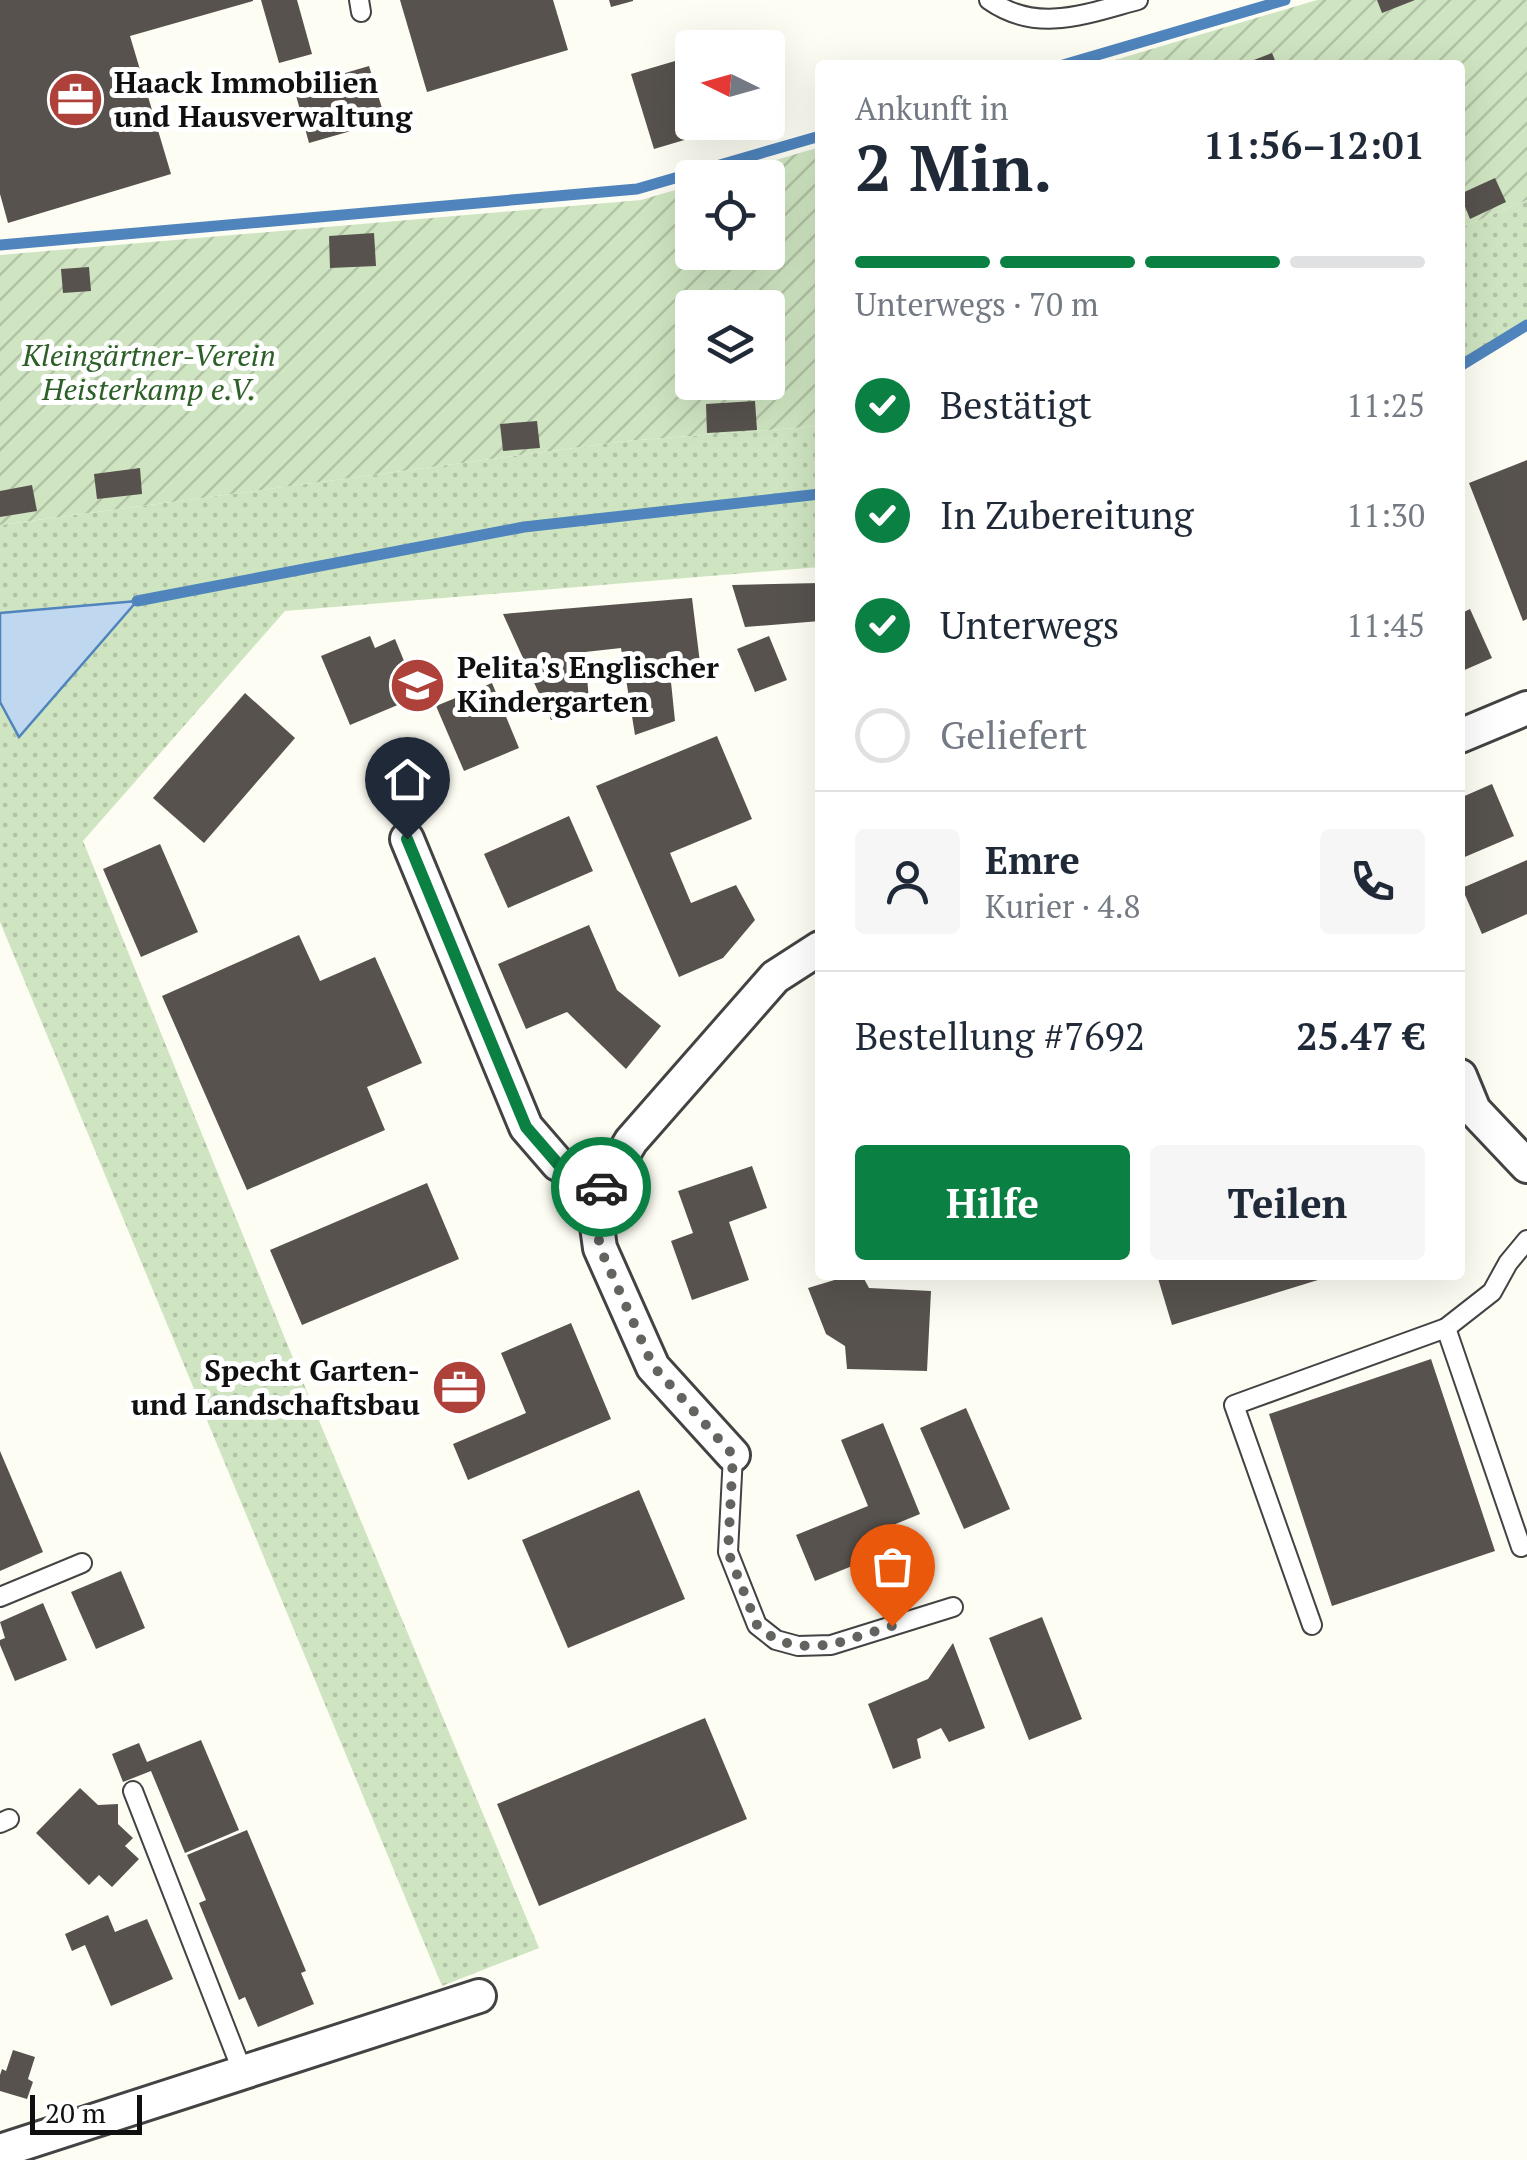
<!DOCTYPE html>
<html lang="de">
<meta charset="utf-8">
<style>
body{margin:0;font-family:"PT Serif",serif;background:#f6f6f7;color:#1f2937;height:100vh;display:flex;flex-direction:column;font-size:38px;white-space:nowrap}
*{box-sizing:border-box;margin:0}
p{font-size:32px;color:#747a83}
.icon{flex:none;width:55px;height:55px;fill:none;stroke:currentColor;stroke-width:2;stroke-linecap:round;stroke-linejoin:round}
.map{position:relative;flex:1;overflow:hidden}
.details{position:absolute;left:815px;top:60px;width:650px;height:1220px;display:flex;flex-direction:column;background:#fff;border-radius:10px;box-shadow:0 10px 40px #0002}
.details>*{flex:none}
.needle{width:65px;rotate:275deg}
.fabs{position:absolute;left:675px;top:30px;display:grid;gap:20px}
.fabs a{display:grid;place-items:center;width:110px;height:110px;border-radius:10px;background:#fff;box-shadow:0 10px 40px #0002;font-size:50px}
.scale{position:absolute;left:30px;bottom:25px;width:112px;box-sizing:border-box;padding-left:10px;border:5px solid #101010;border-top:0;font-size:28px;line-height:35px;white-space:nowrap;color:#101010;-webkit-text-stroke:8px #fff;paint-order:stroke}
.pin{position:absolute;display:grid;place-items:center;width:85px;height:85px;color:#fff;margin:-102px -42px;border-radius:50% 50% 50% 0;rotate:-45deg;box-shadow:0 0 10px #0007}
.pin .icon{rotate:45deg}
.courier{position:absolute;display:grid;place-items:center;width:100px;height:100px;margin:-50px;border:8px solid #0b8043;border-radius:50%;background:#fff;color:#222;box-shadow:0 2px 12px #0007}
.head em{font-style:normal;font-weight:600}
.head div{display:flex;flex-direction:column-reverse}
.head{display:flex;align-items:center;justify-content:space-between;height:170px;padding:0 40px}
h1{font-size:65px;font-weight:600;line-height:75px}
.bar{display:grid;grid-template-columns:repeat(4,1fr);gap:15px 10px;align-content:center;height:120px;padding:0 40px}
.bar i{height:12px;border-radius:8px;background:#e0e1e3}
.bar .selected{background:#0b8043}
.bar p{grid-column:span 4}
.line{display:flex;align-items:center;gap:25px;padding:0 40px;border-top:2px solid #e0e1e3}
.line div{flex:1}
.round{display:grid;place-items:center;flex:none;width:105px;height:105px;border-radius:10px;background:#f6f6f7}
ol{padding:0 40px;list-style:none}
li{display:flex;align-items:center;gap:30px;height:110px}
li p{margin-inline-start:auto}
li .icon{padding:10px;border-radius:50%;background:#0b8043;color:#fff;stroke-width:4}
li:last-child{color:#747a83}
li i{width:55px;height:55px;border:5px solid #e0e1e3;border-radius:50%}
.button{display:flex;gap:20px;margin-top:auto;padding:20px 40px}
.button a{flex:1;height:115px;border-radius:10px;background:#0b8043;color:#fff;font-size:40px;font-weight:600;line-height:115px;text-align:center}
.button a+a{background:#f6f6f7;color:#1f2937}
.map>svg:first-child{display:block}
.grass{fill:url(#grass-dots)}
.garden{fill:url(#garden-furrows);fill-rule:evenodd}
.water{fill:#bfd7ef;stroke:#4f84bc;stroke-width:2.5}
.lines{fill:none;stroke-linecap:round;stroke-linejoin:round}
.stream{stroke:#4f84bc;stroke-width:11}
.building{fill:#57524d}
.lane-casing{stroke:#434343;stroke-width:22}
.street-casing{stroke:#434343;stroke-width:38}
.lane{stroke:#fff;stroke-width:18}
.street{stroke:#fff;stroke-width:32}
.done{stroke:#636360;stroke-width:10;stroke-dasharray:0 18}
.route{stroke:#0b8043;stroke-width:12}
.labels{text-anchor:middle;stroke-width:10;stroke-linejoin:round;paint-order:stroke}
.poi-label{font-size:30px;font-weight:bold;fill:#101010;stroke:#fff;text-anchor:start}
.park-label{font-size:30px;font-style:italic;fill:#2d6028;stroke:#fff}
</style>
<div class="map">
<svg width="1527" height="2160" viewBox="0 0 1527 2160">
<defs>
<pattern id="grass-dots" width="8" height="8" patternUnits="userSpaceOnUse" patternTransform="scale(2.5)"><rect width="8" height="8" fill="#cfe5c1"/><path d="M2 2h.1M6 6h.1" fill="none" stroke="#b1c3a5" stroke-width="1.8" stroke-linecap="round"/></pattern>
<pattern id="garden-furrows" width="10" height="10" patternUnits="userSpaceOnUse" patternTransform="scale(2.5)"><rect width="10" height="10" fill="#cfe5c1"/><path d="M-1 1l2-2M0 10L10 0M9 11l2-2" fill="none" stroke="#b1c3a5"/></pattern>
</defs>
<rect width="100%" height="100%" fill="#fdfdf4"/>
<g class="grass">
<path d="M1527 200V323L1460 366V228Z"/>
<path d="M820 426V567L285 611 83 841 288 1346 539 1948 442 1986 0 922V525L626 441Z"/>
</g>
<g class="garden">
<path d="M1317 0H1527V200L1460 228V65H1098Z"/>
<path d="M820 147V426L626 441 0 525V255L641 200 692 185V252H768V178L717 177ZM692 308H768V382H692Z"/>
</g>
<path class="water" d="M137 601 19 737 0 702V613Z"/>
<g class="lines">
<g class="stream">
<path d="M1063 65 1285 0"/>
<path d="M0 245 637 189 820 136"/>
<path d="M1460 366 1527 325"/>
<path d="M137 601 524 527 820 494"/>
</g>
</g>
<g class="building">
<path d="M0 0H253V1L130 36 171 174 8 223 0 194Z"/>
<path d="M261 0H297L312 54 279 63Z"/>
<path d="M400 0H553L568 50 427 92Z"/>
<path d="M609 0H633V1L611 7Z"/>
<path d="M1377 0H1415L1382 13Z"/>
<path d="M1272 53 1277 65H1241Z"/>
<path d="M692 56V122H716L718 130 654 149 631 74Z"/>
<path d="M369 66 386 121 309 143 294 88Z"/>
<path d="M1495 178 1506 202 1470 219 1460 194Z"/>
<path d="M374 233 376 266 330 268 329 236Z"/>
<path d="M89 267 91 291 63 293 61 269Z"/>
<path d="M755 401 757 430 707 433 706 404Z"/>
<path d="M537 421 540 448 503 451 500 424Z"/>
<path d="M1527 460V619L1523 621 1469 483Z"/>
<path d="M140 468 142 494 97 499 94 474Z"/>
<path d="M32 485 37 511 0 517V491Z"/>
<path d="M820 583V621L745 627 732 585Z"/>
<path d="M692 598 702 679 671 682 675 721 635 735 621 648 585 652 590 713 551 720 503 614Z"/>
<path d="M1470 609 1492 658 1460 672V614Z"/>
<path d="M370 636 375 648 395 639 416 690 398 697 400 704 350 725 321 656Z"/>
<path d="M769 636 787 680 755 692 737 649Z"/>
<path d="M492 683 519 748 464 771 436 706Z"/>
<path d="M245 693 295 738 204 843 153 798Z"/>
<path d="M717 736 752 819 670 853 691 903 736 885 755 920 723 958 679 977 596 786Z"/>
<path d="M1492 784 1514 836 1460 859V798Z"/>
<path d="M569 816 593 871 508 908 484 854Z"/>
<path d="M160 844 198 932 141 957 103 869Z"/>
<path d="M1527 860V914L1482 934 1462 888Z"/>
<path d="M589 925 617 990 661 1026 626 1069 567 1012 526 1029 498 964Z"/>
<path d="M299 935 320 981 375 957 422 1063 367 1087 385 1130 247 1190 162 996Z"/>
<path d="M752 1166 767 1208 729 1222 749 1280 692 1300 671 1241 693 1233 678 1191Z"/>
<path d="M427 1183 459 1259 302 1325 270 1250Z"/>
<path d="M851 1275H862L869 1288 931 1291 927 1371 847 1369 845 1346 826 1334 808 1288Z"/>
<path d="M1157 1275H1331V1276L1172 1325Z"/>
<path d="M571 1323 611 1419 468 1480 453 1444 526 1413 501 1353Z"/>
<path d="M1431 1359 1495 1551 1332 1606 1269 1414Z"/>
<path d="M966 1408 1010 1509 964 1529 920 1428Z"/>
<path d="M883 1423 920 1514 864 1537 872 1558 815 1581 796 1535 868 1506 841 1440Z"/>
<path d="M0 1451 43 1552 0 1571Z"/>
<path d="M639 1490 685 1599 568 1648 522 1540Z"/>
<path d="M121 1571 145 1628 96 1649 71 1592Z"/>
<path d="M43 1603 67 1660 15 1681 0 1645V1640L5 1638 0 1622Z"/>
<path d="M1042 1617 1082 1719 1029 1740 989 1638Z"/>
<path d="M953 1643 985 1728 949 1742 941 1728 917 1739 921 1758 893 1769 868 1704 928 1679Z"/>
<path d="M705 1718 747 1819 539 1906 497 1804Z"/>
<path d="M201 1740 239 1830 185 1853 151 1771 123 1782 112 1754 139 1743 147 1762Z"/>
<path d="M80 1788 98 1805 118 1804V1824L133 1838 125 1846 139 1859 112 1887 99 1875 89 1885 36 1833Z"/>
<path d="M247 1830 306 1971 301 1973 314 2004 258 2027 245 1997 239 2000 199 1903 206 1900 187 1855Z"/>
<path d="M108 1915 115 1932 147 1919 173 1979 111 2006 85 1945 72 1951 65 1934Z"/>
<path d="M13 2050 35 2057 28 2079 33 2082 27 2099 0 2091V2075L2 2069 6 2071Z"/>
</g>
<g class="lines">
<defs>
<g id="lane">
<path d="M359 0 361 12"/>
<path d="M989 0C1037 34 1086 14 1138 0"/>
<path d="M1446 1328 1521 1547"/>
<path d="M733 1455 728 1552 757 1625 776 1640 798 1646 831 1645 953 1607"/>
<path d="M0 1597 82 1563"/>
<path d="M1312 1625 1234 1405 1446 1328 1492 1292 1508 1263 1527 1240"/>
<path d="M133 1791 243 2073"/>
<path d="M0 1823 9 1819"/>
</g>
<g id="street">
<path d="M1460 736 1527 708"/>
<path d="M407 839 526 1127 558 1164 603 1188"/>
<path d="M1460 1076 1474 1110 1527 1166"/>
<path d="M733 1455 653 1367 600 1248 596 1219 603 1188 631 1141 775 977 820 948"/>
<path d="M0 2151 479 1996"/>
</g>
</defs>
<use href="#lane" class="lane-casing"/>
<use href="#street" class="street-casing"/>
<use href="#lane" class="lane"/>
<use href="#street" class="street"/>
</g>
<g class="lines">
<path class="done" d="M601 1187 596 1219 600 1248 653 1366 733 1455 728 1552 757 1625 776 1640 798 1646 831 1645 892 1626"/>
<path class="route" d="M407 839 526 1127 558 1164 601 1187"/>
</g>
<defs>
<symbol id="office-disc" viewBox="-11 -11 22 22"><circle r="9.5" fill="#ae4139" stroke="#fff"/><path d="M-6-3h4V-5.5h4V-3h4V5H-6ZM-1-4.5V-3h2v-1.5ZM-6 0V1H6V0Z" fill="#fff"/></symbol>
<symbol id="school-disc" viewBox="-11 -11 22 22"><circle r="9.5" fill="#ae4139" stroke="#fff"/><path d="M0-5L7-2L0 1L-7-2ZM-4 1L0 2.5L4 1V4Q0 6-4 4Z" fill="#fff"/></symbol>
</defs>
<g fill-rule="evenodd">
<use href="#office-disc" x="44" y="68" width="63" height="63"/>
<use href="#school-disc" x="386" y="654" width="63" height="63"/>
<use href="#office-disc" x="428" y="1356" width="63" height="63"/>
</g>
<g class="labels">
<g class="poi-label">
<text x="114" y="93">Haack Immobilien<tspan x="114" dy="34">und Hausverwaltung</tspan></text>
<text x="457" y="678">Pelita's Englischer<tspan x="457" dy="34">Kindergarten</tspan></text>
<text x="420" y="1381" text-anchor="end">Specht Garten-<tspan x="420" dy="34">und Landschaftsbau</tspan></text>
</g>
<g class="park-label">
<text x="149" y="366">Kleingärtner-Verein<tspan x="149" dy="34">Heisterkamp e.V.</tspan></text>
</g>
</g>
</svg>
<div class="fabs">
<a><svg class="needle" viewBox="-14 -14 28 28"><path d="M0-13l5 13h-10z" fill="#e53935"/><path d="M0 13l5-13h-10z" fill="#747a83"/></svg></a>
<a><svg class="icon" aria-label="locate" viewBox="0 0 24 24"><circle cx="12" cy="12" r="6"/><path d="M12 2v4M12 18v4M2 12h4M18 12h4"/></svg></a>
<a><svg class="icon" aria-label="layers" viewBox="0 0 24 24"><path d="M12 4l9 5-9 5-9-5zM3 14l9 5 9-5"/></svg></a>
</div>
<div class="scale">20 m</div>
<div class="pin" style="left:892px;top:1626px;background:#ea580c"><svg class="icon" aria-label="bag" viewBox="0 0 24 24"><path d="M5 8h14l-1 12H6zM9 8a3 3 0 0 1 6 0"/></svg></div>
<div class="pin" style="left:407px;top:839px;background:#1f2937"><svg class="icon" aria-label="home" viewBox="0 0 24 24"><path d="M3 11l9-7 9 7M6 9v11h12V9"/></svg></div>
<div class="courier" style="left:601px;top:1187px"><svg class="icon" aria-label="car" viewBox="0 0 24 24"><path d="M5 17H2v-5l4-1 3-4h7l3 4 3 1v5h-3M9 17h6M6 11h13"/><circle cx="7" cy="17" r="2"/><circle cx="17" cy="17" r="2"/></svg></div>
<section class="details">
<div class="head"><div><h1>2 Min.</h1><p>Ankunft in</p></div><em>11:56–12:01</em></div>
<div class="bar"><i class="selected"></i><i class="selected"></i><i class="selected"></i><i></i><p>Unterwegs · 70 m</p></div>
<ol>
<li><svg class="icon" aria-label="check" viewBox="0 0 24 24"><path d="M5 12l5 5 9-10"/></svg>Bestätigt<p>11:25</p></li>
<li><svg class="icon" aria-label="check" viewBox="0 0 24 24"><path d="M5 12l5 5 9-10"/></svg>In Zubereitung<p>11:30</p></li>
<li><svg class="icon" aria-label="check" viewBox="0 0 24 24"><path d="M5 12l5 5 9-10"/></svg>Unterwegs<p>11:45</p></li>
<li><i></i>Geliefert</li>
</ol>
<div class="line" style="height:180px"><a class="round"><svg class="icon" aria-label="person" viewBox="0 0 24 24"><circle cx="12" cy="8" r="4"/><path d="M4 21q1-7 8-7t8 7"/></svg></a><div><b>Emre</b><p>Kurier · 4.8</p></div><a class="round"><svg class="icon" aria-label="phone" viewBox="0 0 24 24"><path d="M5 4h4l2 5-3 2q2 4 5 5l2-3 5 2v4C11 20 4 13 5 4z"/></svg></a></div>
<div class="line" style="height:130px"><div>Bestellung #7692</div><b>25.47 €</b></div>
<div class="button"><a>Hilfe</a><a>Teilen</a></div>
</section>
</div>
